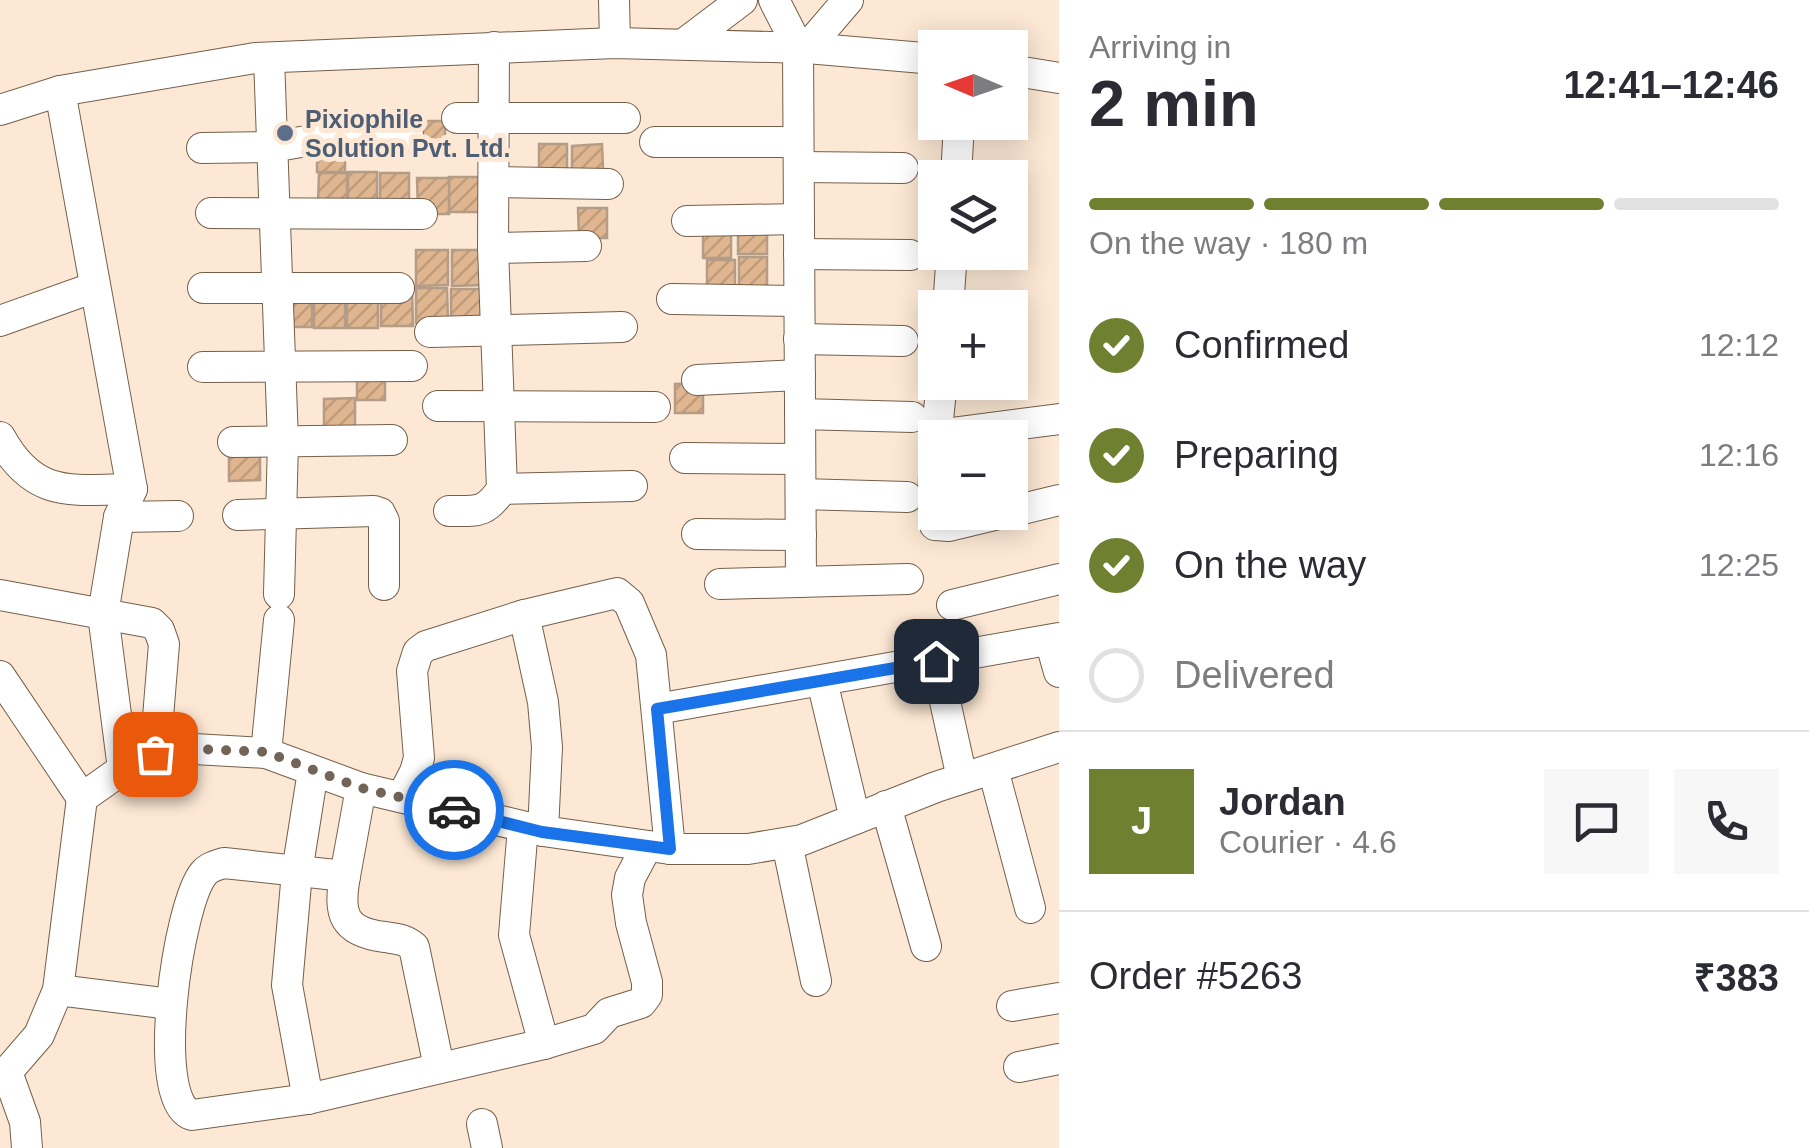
<!DOCTYPE html>
<meta charset="utf-8">
<style>
body{margin:0;font-family:Helvetica,sans-serif;background:#f7f7f7;color:#2b2b33;height:100vh;display:flex;flex-direction:column;font-size:38px;white-space:nowrap}
*{box-sizing:border-box;margin:0}
p{font-size:32px;color:#7c7c81}
.icon{flex:none;width:55px;height:55px;fill:none;stroke:currentColor;stroke-width:2;stroke-linecap:round;stroke-linejoin:round}
.map{position:relative;flex:1;overflow:hidden}
.panel{display:flex;flex-direction:column;background:#fff;width:750px}
.panel>*{flex:none}
.needle{width:65px;rotate:272deg}
.fabs{position:absolute;left:918px;top:30px;display:grid;gap:20px}
.fabs a{display:grid;place-items:center;width:110px;height:110px;border-radius:0px;background:#fff;box-shadow:0 5px 25px #0003;font-size:50px}
.pin{position:absolute;display:grid;place-items:center;width:85px;height:85px;color:#fff;margin:-42px;border-radius:20px;box-shadow:0 5px 15px #0006}
.courier{position:absolute;display:grid;place-items:center;width:100px;height:100px;margin:-50px;border:8px solid #1a73e8;border-radius:50%;background:#fff;color:#222;box-shadow:0 2px 12px #0007}
.head em{font-style:normal;font-weight:800}
.head div{display:flex;flex-direction:column-reverse}
.head{display:flex;align-items:center;justify-content:space-between;height:170px;padding:0 30px}
h1{font-size:65px;font-weight:800;line-height:75px}
.bar{display:grid;grid-template-columns:repeat(4,1fr);gap:15px 10px;align-content:center;height:120px;padding:0 30px}
.bar i{height:12px;border-radius:8px;background:#e1e1e2}
.bar .on{background:#6f8030}
.bar p{grid-column:span 4}
.line{display:flex;align-items:center;gap:25px;padding:0 30px;border-top:2px solid #e1e1e2}
.line div{flex:1}
.round{display:grid;place-items:center;flex:none;width:105px;height:105px;border-radius:0px;background:#f7f7f7}
ol{padding:0 30px;list-style:none}
li{display:flex;align-items:center;gap:30px;height:110px}
li p{margin-inline-start:auto}
li .icon{padding:10px;border-radius:50%;background:#6f8030;color:#fff;stroke-width:4}
li:last-child{color:#7c7c81}
li i{width:55px;height:55px;border:5px solid #e1e1e2;border-radius:50%}
main{display:flex;flex:1;min-height:0}
.map>svg:first-child{display:block}
.building{fill:url(#building-hatch);stroke:#b49c86;stroke-width:2.5}
.lines{fill:none;stroke-linecap:round;stroke-linejoin:round}
.minor-casing{stroke:#755f4a;stroke-width:32}
.minor{stroke:#fff;stroke-width:30}
.done{stroke:#726558;stroke-width:10;stroke-dasharray:0 18}
.route{stroke:#1a73e8;stroke-width:12}
.service-dot{fill:#5c6f8a;stroke:#fce8d4;stroke-width:4}
.labels{text-anchor:middle;stroke-width:10;stroke-linejoin:round;paint-order:stroke}
.service-label{font-size:25px;font-weight:bold;fill:#4e5e75;stroke:#fce8d4;text-anchor:start}
</style>
<main>
<div class="map">
<svg width="1059" height="1148" viewBox="0 0 1059 1148">
<defs>
<pattern id="building-hatch" width="6" height="6" patternUnits="userSpaceOnUse" patternTransform="scale(2.5)"><rect width="6" height="6" fill="#dfb68f"/><path d="M-1 1l2-2M0 6l6-6M5 7l2-2" fill="none" stroke="#bf9c7b"/></pattern>
</defs>
<rect width="100%" height="100%" fill="#fce8d4"/>
<g class="building">
<rect x="417" y="121" width="28" height="30"/>
<rect x="317" y="142" width="28" height="30"/>
<rect x="539" y="144" width="28" height="30"/>
<path d="M602 144 603 169 572 170V146Z"/>
<path d="M348 172H377V201L348 202Z"/>
<path d="M319 173H347V203H318Z"/>
<path d="M380 173H409V203L380 202Z"/>
<rect x="449" y="177" width="32" height="35"/>
<path d="M417 178H449V214H418Z"/>
<path d="M578 208H607V238H579Z"/>
<rect x="738" y="224" width="29" height="30"/>
<rect x="703" y="228" width="28" height="30"/>
<path d="M416 250H448V285L416 286Z"/>
<path d="M452 250H484V285L452 286Z"/>
<rect x="739" y="257" width="28" height="30"/>
<rect x="707" y="260" width="28" height="30"/>
<path d="M416 288H447L448 323H416Z"/>
<rect x="451" y="289" width="32" height="35"/>
<rect x="281" y="291" width="31" height="36"/>
<path d="M381 291H412L413 326H381Z"/>
<rect x="314" y="293" width="31" height="35"/>
<rect x="347" y="293" width="31" height="35"/>
<rect x="357" y="370" width="28" height="30"/>
<path d="M703 383V413H675V384Z"/>
<path d="M355 398V434H324V399Z"/>
<path d="M229 445H260V480L229 481Z"/>
</g>
<g class="lines">
<defs>
<g id="minor">
<path d="M614 0 615 43"/>
<path d="M774 0 798 47 801 582"/>
<path d="M685 43 742 0"/>
<path d="M807 48 848 0"/>
<path d="M269 58 283 442 279 594"/>
<path d="M1010 70 1059 78"/>
<path d="M60 91 132 489 119 517 103 614 123 769"/>
<path d="M0 110 60 91 255 58 615 43 807 48 935 59"/>
<path d="M457 118H625"/>
<path d="M655 142H798"/>
<path d="M202 148 272 147 318 139 345 140 408 135"/>
<path d="M799 167 903 168"/>
<path d="M956 178 959 122"/>
<path d="M494 182 608 184"/>
<path d="M211 213 422 214"/>
<path d="M687 221 799 219"/>
<path d="M493 248 586 246"/>
<path d="M799 254 910 255"/>
<path d="M203 288H399"/>
<path d="M672 299 798 301"/>
<path d="M948 308 952 252"/>
<path d="M0 321 95 287"/>
<path d="M430 332 622 327"/>
<path d="M799 339 903 341"/>
<path d="M203 367 412 366"/>
<path d="M697 380 800 375"/>
<path d="M438 406 655 407"/>
<path d="M800 414 912 417"/>
<path d="M936 435 1059 419"/>
<path d="M0 437C34 499 71 490 132 489"/>
<path d="M936 438 942 382"/>
<path d="M233 442 392 440"/>
<path d="M935 452 933 499 935 525 949 526 1007 512"/>
<path d="M685 458 800 459"/>
<path d="M502 489 632 486"/>
<path d="M801 494 907 497"/>
<path d="M449 511C477 511 485 514 502 489L493 248 494 47"/>
<path d="M1010 512 1059 500"/>
<path d="M238 515 374 511 380 513 384 521V585"/>
<path d="M119 517 178 516"/>
<path d="M697 534 801 535"/>
<path d="M720 584 908 579"/>
<path d="M0 595 152 623 159 630 164 644 155 754"/>
<path d="M952 605 1059 579"/>
<path d="M1050 640 1059 672"/>
<path d="M936 661 962 778"/>
<path d="M0 676 82 798"/>
<path d="M822 681 855 819"/>
<path d="M657 709 1059 638"/>
<path d="M266 753 279 620"/>
<path d="M993 769 1030 908"/>
<path d="M361 788 345 876 224 863C217 865 209 867 204 873 178 903 149 1102 192 1115L308 1099 544 1044 594 1029 609 1013 641 1003 647 995V982L631 923 627 895 630 878 647 846"/>
<path d="M402 797 415 772 419 758 412 671 418 652 426 646 524 615"/>
<path d="M886 806 926 946"/>
<path d="M523 827 514 935 544 1044"/>
<path d="M543 831 547 747 543 702 524 615 617 593 629 603 651 655 670 849"/>
<path d="M787 843 816 981"/>
<path d="M345 876C338 914 343 932 385 937 397 939 405 939 414 947L439 1067"/>
<path d="M58 990 170 1004"/>
<path d="M1012 1006 1059 998"/>
<path d="M1019 1067 1059 1059"/>
<path d="M7 1072 25 1122 27 1148"/>
<path d="M0 1077 7 1072 39 1035 58 990 82 798 123 769 155 754 176 748 266 753 361 788 543 831 670 849H748L802 840 936 787 1059 747"/>
<path d="M308 1099 287 985 297 872 313 771"/>
<path d="M482 1124 487 1148"/>
</g>
</defs>
<use href="#minor" class="minor-casing"/>
<use href="#minor" class="minor"/>
</g>
<g class="lines">
<path class="done" d="M155 754 176 748 266 752 361 788 454 810"/>
<path class="route" d="M454 810 542 832 670 849 657 709 936 661"/>
</g>
<circle class="service-dot" cx="285" cy="133" r="10"/>
<g class="labels">
<g class="service-label">
<text x="305" y="128">Pixiophile<tspan x="305" dy="29">Solution Pvt. Ltd.</tspan></text>
</g>
</g>
</svg>
<div class="fabs">
<a><svg class="needle" viewBox="-14 -14 28 28"><path d="M0-13l5 13h-10z" fill="#e53935"/><path d="M0 13l5-13h-10z" fill="#7c7c81"/></svg></a>
<a><svg class="icon" aria-label="layers" viewBox="0 0 24 24"><path d="M12 4l9 5-9 5-9-5zM3 14l9 5 9-5"/></svg></a>
<a>+</a>
<a>−</a>
</div>
<div class="pin" style="left:155px;top:754px;background:#ea580c"><svg class="icon" aria-label="bag" viewBox="0 0 24 24"><path d="M5 8h14l-1 12H6zM9 8a3 3 0 0 1 6 0"/></svg></div>
<div class="pin" style="left:936px;top:661px;background:#1f2937"><svg class="icon" aria-label="home" viewBox="0 0 24 24"><path d="M3 11l9-7 9 7M6 9v11h12V9"/></svg></div>
<div class="courier" style="left:454px;top:810px"><svg class="icon" aria-label="car" viewBox="0 0 24 24"><path d="M5 17H2v-5l4-1 3-4h7l3 4 3 1v5h-3M9 17h6M6 11h13"/><circle cx="7" cy="17" r="2"/><circle cx="17" cy="17" r="2"/></svg></div>
</div>
<section class="panel">
<div class="head"><div><h1>2 min</h1><p>Arriving in</p></div><em>12:41–12:46</em></div>
<div class="bar"><i class="on"></i><i class="on"></i><i class="on"></i><i></i><p>On the way · 180 m</p></div>
<ol>
<li><svg class="icon" aria-label="check" viewBox="0 0 24 24"><path d="M5 12l5 5 9-10"/></svg>Confirmed<p>12:12</p></li>
<li><svg class="icon" aria-label="check" viewBox="0 0 24 24"><path d="M5 12l5 5 9-10"/></svg>Preparing<p>12:16</p></li>
<li><svg class="icon" aria-label="check" viewBox="0 0 24 24"><path d="M5 12l5 5 9-10"/></svg>On the way<p>12:25</p></li>
<li><i></i>Delivered</li>
</ol>
<div class="line" style="height:180px"><b class="round" style="background:#6f8030;color:#fff">J</b><div><b>Jordan</b><p>Courier · 4.6</p></div><a class="round"><svg class="icon" aria-label="chat" viewBox="0 0 24 24"><path d="M4 5h16v11H9l-5 4z"/></svg></a><a class="round"><svg class="icon" aria-label="phone" viewBox="0 0 24 24"><path d="M5 4h4l2 5-3 2q2 4 5 5l2-3 5 2v4C11 20 4 13 5 4z"/></svg></a></div>
<div class="line" style="height:130px"><div>Order #5263</div><b>₹383</b></div>
</section>
</main>
